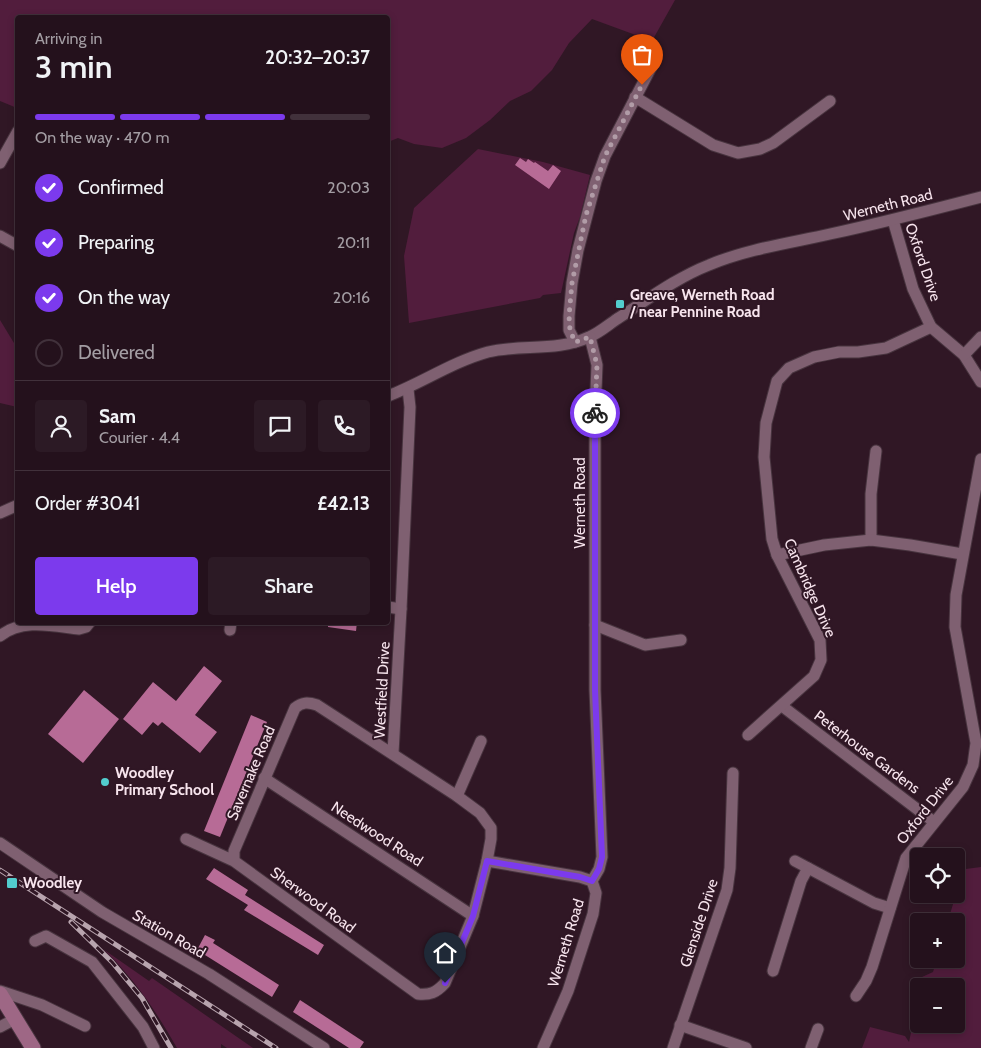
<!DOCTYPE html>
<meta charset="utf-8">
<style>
body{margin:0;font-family:Cabin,sans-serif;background:#2c1a25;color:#f1f3f6;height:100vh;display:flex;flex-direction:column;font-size:19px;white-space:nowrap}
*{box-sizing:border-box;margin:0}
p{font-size:16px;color:#a39da3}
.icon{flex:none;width:28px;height:28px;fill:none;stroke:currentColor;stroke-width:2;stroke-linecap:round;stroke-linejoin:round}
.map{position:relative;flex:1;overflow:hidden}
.details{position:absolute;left:15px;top:15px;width:375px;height:610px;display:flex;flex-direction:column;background:#24111c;border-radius:5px;box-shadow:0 2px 8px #0003,0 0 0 1px #41313b}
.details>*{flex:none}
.buttons{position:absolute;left:910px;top:848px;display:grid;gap:10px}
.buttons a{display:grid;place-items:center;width:55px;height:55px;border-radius:5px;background:#24111c;box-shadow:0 2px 8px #0003,0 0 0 1px #41313b;font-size:25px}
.pin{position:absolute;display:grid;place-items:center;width:42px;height:42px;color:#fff;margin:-51px -21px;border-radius:50% 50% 50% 0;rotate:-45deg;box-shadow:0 0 5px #0007}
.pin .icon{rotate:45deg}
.courier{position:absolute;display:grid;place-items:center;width:50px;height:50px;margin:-25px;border:4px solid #7c3aed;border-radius:50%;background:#fff;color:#222;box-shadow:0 1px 6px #0007}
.overview em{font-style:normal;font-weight:600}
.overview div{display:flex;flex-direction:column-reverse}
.overview{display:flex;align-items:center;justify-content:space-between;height:85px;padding:0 20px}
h1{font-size:32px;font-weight:600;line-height:38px}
.bar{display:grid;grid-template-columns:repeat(4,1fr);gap:8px 5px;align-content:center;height:60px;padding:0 20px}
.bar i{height:6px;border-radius:4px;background:#41313b}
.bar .on{background:#7c3aed}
.bar p{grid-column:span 4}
.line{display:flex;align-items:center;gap:12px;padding:0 20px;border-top:1px solid #41313b}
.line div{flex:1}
.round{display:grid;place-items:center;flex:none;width:52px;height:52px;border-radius:5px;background:#2c1a25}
ol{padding:0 20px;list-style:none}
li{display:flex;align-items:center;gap:15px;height:55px}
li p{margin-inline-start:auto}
li .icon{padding:5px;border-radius:50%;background:#7c3aed;color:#fff;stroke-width:4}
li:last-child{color:#a39da3}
li i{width:28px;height:28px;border:2px solid #41313b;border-radius:50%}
.action{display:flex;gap:10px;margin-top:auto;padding:10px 20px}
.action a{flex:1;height:58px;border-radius:5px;background:#7c3aed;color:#fff;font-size:20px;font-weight:600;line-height:58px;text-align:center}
.action a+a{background:#2c1a25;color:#f1f3f6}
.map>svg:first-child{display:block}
.green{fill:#521d3d}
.building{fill:#b76b96}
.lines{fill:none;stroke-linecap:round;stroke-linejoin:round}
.minor-casing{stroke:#48343f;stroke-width:13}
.major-casing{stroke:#48343f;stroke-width:17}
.minor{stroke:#7f6071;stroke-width:11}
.major{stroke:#9e6785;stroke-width:15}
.rail-casing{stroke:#b8a4ae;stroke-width:5}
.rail{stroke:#301725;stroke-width:3;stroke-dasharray:9;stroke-linecap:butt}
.done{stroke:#b19ca7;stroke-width:5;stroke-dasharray:0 9}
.route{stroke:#7c3aed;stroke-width:6}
.poi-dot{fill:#52cdce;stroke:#301725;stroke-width:2}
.labels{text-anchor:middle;stroke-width:4;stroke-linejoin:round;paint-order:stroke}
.street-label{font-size:15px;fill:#f7e4ed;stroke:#301725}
.poi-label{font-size:15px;font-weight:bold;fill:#f7e4ed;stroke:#301725;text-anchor:start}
</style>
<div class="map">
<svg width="981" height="1048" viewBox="0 0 981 1048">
<rect width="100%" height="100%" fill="#301725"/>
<g class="green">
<path d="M0 0H675L652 41 592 19 569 43 552 70 531 91 510 101 490 120 466 138 442 148 414 144 398 138 388 142V18H18L17 108 0 101Z"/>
<path d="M478 149 543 162 590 175 580 217 574 233 561 293 543 295 540 298 409 323 404 256 414 208Z"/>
<path d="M0 320 17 348V407L0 403Z"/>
<path d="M981 867V1048H862L870 1027 905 1036 909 1042 919 995V1024H956V986H921L922 977 933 972 937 959H956V921H948L956 894 958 870Z"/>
<path d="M103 949 149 981 152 978 253 1048H227L221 1044V1048H177C156 1011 134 978 103 949Z"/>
</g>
<g class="building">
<path d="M520 158 526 162 528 159 534 163 535 162 548 171 553 165 561 171 549 189 515 165Z"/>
<path d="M328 622H357L356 631 328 627Z"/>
<path d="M204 666 222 681 195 715 217 732 200 753 162 722 158 726 153 722 142 735 123 719 153 682 176 701Z"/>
<path d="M84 690 119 719 83 763 48 734Z"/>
<path d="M251 715 267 722 220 837 204 831Z"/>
<path d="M214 868 248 890 245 895 324 945 318 955 244 910 248 905 206 879Z"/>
<path d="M205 935 215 940 213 943 279 985 272 997 197 950Z"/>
<path d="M300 1000 364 1042 360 1048H349L293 1012Z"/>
</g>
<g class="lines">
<defs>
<g id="minor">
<path d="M635 97 713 145 738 153 760 149 773 143 830 101"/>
<path d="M0 163 18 131"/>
<path d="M893 220 913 289 931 327 964 355 981 382"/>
<path d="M0 236 18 246"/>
<path d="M575 342 569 330V316L572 283 578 250 596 181 605 156 655 60"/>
<path d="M964 355 981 337"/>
<path d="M388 396C422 383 452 362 488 352 521 344 557 352 589 337 599 333 608 325 617 319 647 300 676 278 709 265 747 249 790 243 830 234 881 223 931 210 981 197"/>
<path d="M0 513 18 505"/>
<path d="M871 540V494L876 451"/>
<path d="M777 555 824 545 871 540 910 545 962 554"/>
<path d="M388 607 401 609"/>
<path d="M595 625 645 645 681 640"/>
<path d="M230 630 231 622"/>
<path d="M0 636C22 618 53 626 79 629L86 627 90 622"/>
<path d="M782 706 934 822"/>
<path d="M748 735 814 676 821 660 820 640 777 555 772 539 764 457 766 423 777 381 789 368 814 357 839 352H858L886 348 931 327"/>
<path d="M393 753 401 609 410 407 408 389"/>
<path d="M264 778 473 916"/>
<path d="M457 796 481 741"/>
<path d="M186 839 234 861 418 994C430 995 436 993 445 983L473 916 487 861 491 839V828L480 813 457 796 317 705C308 702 302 702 295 708L234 851V861"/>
<path d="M0 843 102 912 209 974 324 1048"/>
<path d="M487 861 580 877 592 881"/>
<path d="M795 861 874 903 890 908"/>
<path d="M35 941 46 936 92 962 143 1027 154 1048"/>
<path d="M773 971 801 881 808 868"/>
<path d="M0 991 42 1005 85 1026"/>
<path d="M856 996 866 981 872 967 906 858 963 787 973 765 976 743 955 627 956 595 981 459"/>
<path d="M680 1025 746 1048"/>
<path d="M0 1027 15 1019"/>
<path d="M543 1048 568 991 593 914 596 893 592 881 599 869 602 857 595 690V414L597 365 590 337"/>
<path d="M673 1048 727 890 730 868 733 773"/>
<path d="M811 1048 818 1029"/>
</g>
<path id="major" d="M0 994 33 1048"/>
</defs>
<use href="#minor" class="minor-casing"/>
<use href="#major" class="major-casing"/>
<use href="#minor" class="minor"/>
<use href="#major" class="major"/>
<defs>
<g id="rail">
<path d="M0 870 276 1048"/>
<path d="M71 922 112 962 142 998 171 1048"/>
</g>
</defs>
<use href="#rail" class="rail-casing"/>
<use href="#rail" class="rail"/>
</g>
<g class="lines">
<path class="done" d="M595 413 597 365 590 337 575 342 570 330 569 316 572 283 586 215 605 156 642 85"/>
<path class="route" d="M445 983 473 916 487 861 580 877 592 881 599 869 602 857 595 690V413"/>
</g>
<g class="poi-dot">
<rect x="615" y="299" width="10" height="10" rx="2.5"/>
<circle cx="105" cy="782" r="5"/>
<rect x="6" y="877" width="12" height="12" rx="2.5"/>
</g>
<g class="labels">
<g class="street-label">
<text transform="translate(888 205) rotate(-14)" y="5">Werneth Road</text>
<text transform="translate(923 262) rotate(71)" y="5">Oxford Drive</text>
<text transform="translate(580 503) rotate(-90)" y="5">Werneth Road</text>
<text transform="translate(810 588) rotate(66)" y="5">Cambridge Drive</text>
<text transform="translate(382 690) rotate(-87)" y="5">Westfield Drive</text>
<text transform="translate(867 752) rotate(37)" y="5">Peterhouse Gardens</text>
<text transform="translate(251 773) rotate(-67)" y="5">Savernake Road</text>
<text transform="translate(925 810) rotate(-52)" y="5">Oxford Drive</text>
<text transform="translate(377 834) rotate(33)" y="5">Needwood Road</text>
<text transform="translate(313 900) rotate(36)" y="5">Sherwood Road</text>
<text transform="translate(699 923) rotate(-72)" y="5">Glenside Drive</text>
<text transform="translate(169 934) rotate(30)" y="5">Station Road</text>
<text transform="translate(566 943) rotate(-73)" y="5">Werneth Road</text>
</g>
<g class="poi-label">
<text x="630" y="300">Greave, Werneth Road<tspan x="630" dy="17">/ near Pennine Road</tspan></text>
<text x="115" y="778">Woodley<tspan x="115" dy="17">Primary School</tspan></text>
<text x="23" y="888">Woodley</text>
</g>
</g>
</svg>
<div class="buttons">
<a><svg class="icon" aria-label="locate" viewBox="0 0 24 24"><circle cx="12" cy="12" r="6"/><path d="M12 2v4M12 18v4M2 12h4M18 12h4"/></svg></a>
<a>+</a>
<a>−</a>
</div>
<div class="pin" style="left:642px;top:85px;background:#ea580c"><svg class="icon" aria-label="bag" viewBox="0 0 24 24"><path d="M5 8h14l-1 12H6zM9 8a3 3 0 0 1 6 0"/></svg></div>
<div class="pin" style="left:445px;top:983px;background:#1f2937"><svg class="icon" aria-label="home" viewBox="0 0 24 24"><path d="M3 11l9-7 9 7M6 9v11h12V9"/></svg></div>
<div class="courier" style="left:595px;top:413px"><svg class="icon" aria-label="bike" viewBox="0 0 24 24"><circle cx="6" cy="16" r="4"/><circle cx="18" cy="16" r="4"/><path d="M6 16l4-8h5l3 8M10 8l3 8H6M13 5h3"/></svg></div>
<section class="details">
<div class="overview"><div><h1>3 min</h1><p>Arriving in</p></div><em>20:32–20:37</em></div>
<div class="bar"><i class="on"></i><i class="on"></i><i class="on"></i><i></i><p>On the way · 470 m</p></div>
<ol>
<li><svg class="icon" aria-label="check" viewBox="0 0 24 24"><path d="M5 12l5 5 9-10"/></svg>Confirmed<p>20:03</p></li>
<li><svg class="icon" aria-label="check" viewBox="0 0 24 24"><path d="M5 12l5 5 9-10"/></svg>Preparing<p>20:11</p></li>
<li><svg class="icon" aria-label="check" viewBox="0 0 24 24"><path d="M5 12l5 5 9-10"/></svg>On the way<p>20:16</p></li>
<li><i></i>Delivered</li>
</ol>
<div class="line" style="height:90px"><a class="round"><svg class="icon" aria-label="person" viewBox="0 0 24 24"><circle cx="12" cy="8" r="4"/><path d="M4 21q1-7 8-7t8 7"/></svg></a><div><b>Sam</b><p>Courier · 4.4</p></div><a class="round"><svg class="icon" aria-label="chat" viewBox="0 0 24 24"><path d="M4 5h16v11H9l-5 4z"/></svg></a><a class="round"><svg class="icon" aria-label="phone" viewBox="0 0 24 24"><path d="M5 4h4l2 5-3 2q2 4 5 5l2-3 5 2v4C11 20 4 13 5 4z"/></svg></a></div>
<div class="line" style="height:65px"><div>Order #3041</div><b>£42.13</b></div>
<div class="action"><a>Help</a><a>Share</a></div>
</section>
</div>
